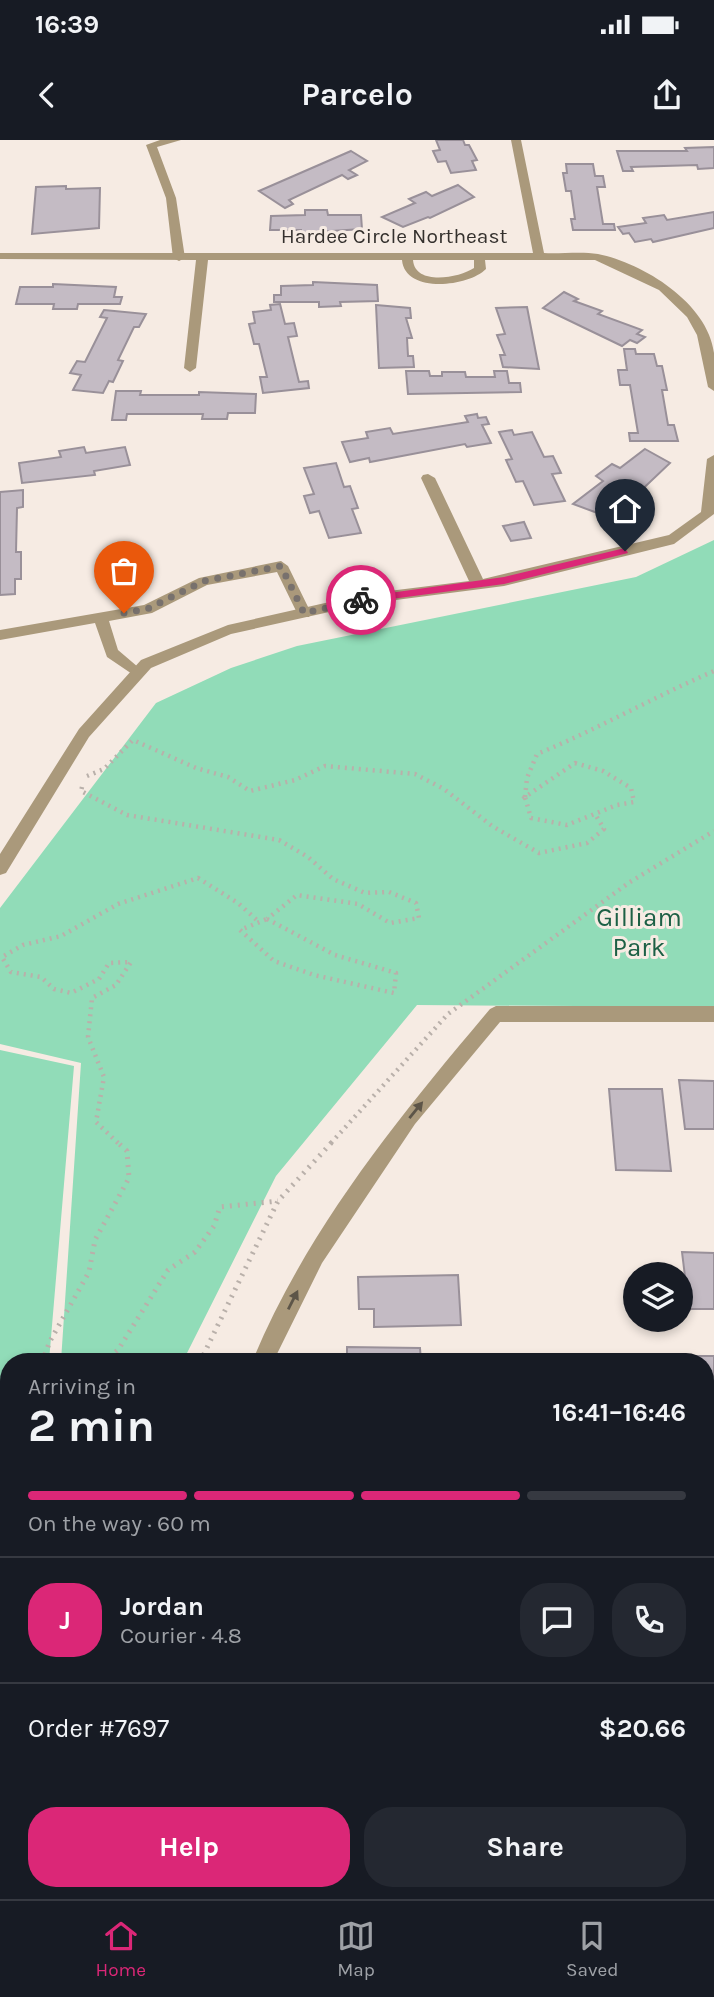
<!DOCTYPE html>
<meta charset="utf-8">
<style>
body{margin:0;font-family:Karla,sans-serif;background:#242831;color:#f1f3f6;height:100vh;display:flex;flex-direction:column;font-size:26px;white-space:nowrap}
*{box-sizing:border-box;margin:0}
p{font-size:23px;color:#9ea1a6}
.icon{flex:none;width:38px;height:38px;fill:none;stroke:currentColor;stroke-width:2;stroke-linecap:round;stroke-linejoin:round}
.map{position:relative;flex:1;overflow:hidden}
.drawer{position:absolute;left:0px;top:1213px;width:714px;height:548px;display:flex;flex-direction:column;background:#171b24;border-radius:28px 28px 0 0;box-shadow:0 4px 10px #0003}
.drawer>*{flex:none}
.controls{position:absolute;left:623px;top:1122px;display:grid;gap:14px}
.controls a{display:grid;place-items:center;width:70px;height:70px;border-radius:50%;background:#171b24;box-shadow:0 4px 10px #0003;font-size:35px}
.pin{position:absolute;display:grid;place-items:center;width:60px;height:60px;color:#fff;margin:-72px -30px;border-radius:50% 50% 50% 0;rotate:-45deg;box-shadow:0 0 7px #0007}
.pin .icon{rotate:45deg}
.courier{position:absolute;display:grid;place-items:center;width:70px;height:70px;margin:-35px;border:5px solid #db2777;border-radius:50%;background:#fff;color:#222;box-shadow:0 2px 9px #0007}
.headline em{font-style:normal;font-weight:700}
.headline div{display:flex;flex-direction:column-reverse}
.headline{display:flex;align-items:center;justify-content:space-between;height:119px;padding:0 28px}
h1{font-size:46px;font-weight:700;line-height:52px}
.bar{display:grid;grid-template-columns:repeat(4,1fr);gap:10px 7px;align-content:center;height:84px;padding:0 28px}
.bar i{height:9px;border-radius:5px;background:#363941}
.bar .current{background:#db2777}
.bar p{grid-column:span 4}
.line{display:flex;align-items:center;gap:18px;padding:0 28px;border-top:2px solid #363941}
.line div{flex:1}
.round{display:grid;place-items:center;flex:none;width:74px;height:74px;border-radius:28px;background:#242831}
.button{display:flex;gap:14px;margin-top:auto;padding:14px 28px}
.button a{flex:1;height:80px;border-radius:28px;background:#db2777;color:#fff;font-size:28px;font-weight:700;line-height:80px;text-align:center}
.button a+a{background:#242831;color:#f1f3f6}
.status{display:flex;justify-content:space-between;align-items:center;height:49px;padding:0 35px;background:#171b24;direction:ltr}
.status svg{height:19px;fill:currentColor}
header{display:flex;justify-content:space-between;align-items:center;height:91px;padding:0 28px;background:#171b24;font-size:32px;font-weight:700}
.dock{display:flex;justify-content:space-around;align-items:center;height:98px;border-top:2px solid #363941;background:#171b24;font-size:19px;color:#9ea1a6}
.dock a{display:grid;justify-items:center;gap:4px}
.dock .current{color:#db2777}
.map>svg:first-child{display:block}
.green{fill:#91dcb8}
.building{fill:#c4bbc4;stroke:#999099;stroke-width:2}
.lines{fill:none;stroke-linecap:round;stroke-linejoin:round}
.path-far1{stroke:#b9b0aa;stroke-width:4.5;stroke-dasharray:2 5;stroke-linecap:butt}
.path{stroke:#b9b0aa;stroke-width:5;stroke-dasharray:2 6;stroke-linecap:butt}
.lane{fill:#aa997b;fill-rule:evenodd}
.street{fill:#aa997b;fill-rule:evenodd}
.oneway{fill:#5d5548}
.route{fill:#db2777}
.done{stroke:#78716d;stroke-width:7;stroke-dasharray:0 12.6}
.labels{text-anchor:middle;stroke-width:6;stroke-linejoin:round;paint-order:stroke}
.far-street-label{font-size:21px;fill:#34302d;stroke:#f6ebe3}
.park-label{font-size:26px;fill:#1c6045;stroke:#f6ebe3}
</style>
<div class="status"><b>16:39</b><svg viewBox="0 0 49 12"><path d="M0 12V9h3v3zM5 12V6h3v6zM10 12V3h3v9zM15 12V0h3v12zM26 1h20v11H26zM47 4h2v5h-2z"/></svg></div>
<header><svg class="icon" aria-label="back" viewBox="0 0 24 24"><path d="M15 5l-7 7 7 7"/></svg>Parcelo<svg class="icon" aria-label="share" viewBox="0 0 24 24"><path d="M12 15V3M7 8l5-5 5 5M5 13v7h14v-7"/></svg></header>
<div class="map">
<svg width="714" height="1759" viewBox="0 0 714 1759">
<rect width="100%" height="100%" fill="#f6ebe3"/>
<g class="green">
<path d="M714 400V867L417 865 276 1036 183 1221H61L81 923 0 904V768L156 563 231 528 297 506 636 437Z"/>
<path d="M0 910 74 926 49 1221 9 1222V1403L0 1423Z"/>
</g>
<g class="building">
<path d="M436 0H463L465 5H469L477 20 472 21 476 30 451 33 446 21 438 22 433 11 440 10Z"/>
<path d="M714 7V28L698 29 697 25 631 27 633 31H623L617 11H687L685 8Z"/>
<path d="M351 11 367 21 349 30 357 35 348 39 342 35 289 60 293 64 285 68 259 51Z"/>
<path d="M566 24H593L595 36H603L605 47H597L603 84H614L615 90H573L571 79H575L571 51H566L563 33H567Z"/>
<path d="M458 45 474 57 430 78 428 77 403 87 382 77 415 63 409 59 426 52 432 56Z"/>
<path d="M66 46V49L100 48 99 88 32 94 36 47Z"/>
<path d="M305 70H327L328 75H361L362 89 301 93V90H270L271 76 305 75Z"/>
<path d="M714 72V88L653 102 651 99 635 102 629 93 623 94 618 87 646 83 643 78 664 75 667 80Z"/>
<path d="M313 142 377 145 378 161 340 162 341 166 319 167V162H274V155H281V146L313 145Z"/>
<path d="M53 144 116 147 114 157H122L120 164H78L77 169H53L54 164H16L20 147H53Z"/>
<path d="M564 152 578 159 574 161 602 171 598 174 642 190 637 194 645 197 637 203 630 200 622 206 543 168Z"/>
<path d="M280 164 285 184 294 183 297 196 288 197 299 242 308 241 309 248 263 253 260 237H267L259 204H254L249 184 255 183 253 172 271 170 270 165Z"/>
<path d="M376 165 410 168 411 178H406L412 198H407L408 216H413L414 227 379 228Z"/>
<path d="M527 167 539 229 503 227 500 215H505L497 195 505 194 496 168Z"/>
<path d="M104 170 146 174 139 187H134L118 220 123 221 113 242 109 241 103 253 73 250 81 235 70 233 77 221 85 222 107 178 100 177Z"/>
<path d="M624 209H635L636 214H654L657 226H662L667 250H662L668 285H674L678 301H630L629 293H638L630 245H620L618 230H627Z"/>
<path d="M406 231H429L430 236H442V232H465L466 237H495L494 231H507L509 243H520L521 252 408 254Z"/>
<path d="M116 251H141L140 255H199V252L256 254 255 273H228L227 279H202L203 274H127L126 280H112Z"/>
<path d="M477 274 478 278 486 277 489 284 482 285 491 303 467 307 465 304 370 322 369 318 350 322 342 302 368 298 366 292 390 288 393 294 468 282 465 276Z"/>
<path d="M512 290 514 295 532 292 544 317 553 316 561 333 552 334 565 361 534 365 523 341 516 342 506 320 512 319 499 292Z"/>
<path d="M84 307 86 313 125 307 130 325 94 331 95 335 22 343 19 323 61 317 59 311Z"/>
<path d="M645 309 670 323 631 360 626 357 603 375 573 364 603 341 596 336 612 324 620 328Z"/>
<path d="M336 323 344 347 350 346 358 368 352 369 361 393 329 398 319 371 310 373 304 356 314 354 304 328Z"/>
<path d="M23 350V367L17 368 16 412H21V439H15V454L0 455V352Z"/>
<path d="M524 382 531 398 511 401 503 386Z"/>
<path d="M679 940 714 941V989H685Z"/>
<path d="M609 949H662L671 1031 616 1030Z"/>
<path d="M682 1112 714 1113V1169H689Z"/>
<path d="M458 1135 461 1185 374 1187V1169H359L358 1137Z"/>
<path d="M347 1207 420 1208 421 1222H347Z"/>
<path d="M682 1216H714V1297H705V1222H682Z"/>
<path d="M705 1321H714V1388L705 1387Z"/>
<path d="M705 1420 714 1421V1490L709 1489Z"/>
<path d="M705 1569H714V1609H706Z"/>
<path d="M192 1752H295L293 1759H219Z"/>
</g>
<g class="lines">
<g class="path-far1">
<path d="M575 623 603 631 631 648 634 662 617 665 567 685 531 678 525 657Z"/>
<path d="M87 636 104 629 133 600 196 628 228 637 250 651 295 640 325 626 415 634 444 649 492 686 539 713 587 703 604 689 595 674"/>
<path d="M82 647 81 651 127 675 279 700 308 717 333 739 365 753 389 752 416 763 419 778 390 783 358 764 297 755 267 779"/>
<path d="M525 657 527 638 537 614C598 589 654 557 714 531"/>
<path d="M523 659 525 657"/>
<path d="M267 779 335 815 396 833 394 853 314 835 274 821 240 790Z"/>
<path d="M118 1003 96 982 104 937 88 897 92 858 116 845 131 822 109 823 99 839 71 853 54 849 41 837 11 832 2 817 23 805 61 796 118 764 198 738 238 763 259 782"/>
<path d="M331 1003 448 874 630 742 714 691"/>
</g>
<g class="path">
<path d="M42 1222 50 1201 89 1132 95 1100 129 1038 127 1011 116 1001"/>
<path d="M103 1222 118 1210 168 1130 195 1112 214 1086 220 1067 278 1061"/>
<path d="M200 1222 278 1061 333 1001"/>
<path d="M2 1759 9 1735"/>
</g>
<g class="lane">
<path d="M160 0H181L157 7 176 58 185 118 179 121 173 118 166 58 146 5Z"/>
<path d="M281 421 288 426 311 473 309 477H299L277 432 207 445 152 473 109 481 118 510 145 533 138 538 107 517 95 483 0 500V490L144 465 199 438Z"/>
</g>
<g class="street">
<path d="M511 0H521L544 113C561 114 581 111 598 114 643 123 708 163 714 213 714 225 714 239 714 251L708 247 697 195 687 177 659 150 595 120H485L486 129C468 147 405 154 402 120H208L196 228 190 232 184 228 196 120 0 119V113H533ZM413 120H474V128C459 138 415 146 413 120Z"/>
<path d="M714 315V374L674 404 504 446 365 464 231 494 151 528 89 597 6 733 0 735V714L79 589 141 520 228 485 365 454 469 441 421 338 423 335 428 334 435 338 483 439 669 395 701 372 707 319Z"/>
<path d="M496 866H714V882H500L415 984 322 1123 273 1222H252C307 1089 399 977 490 869Z"/>
<path d="M56 1752H80L78 1759H54Z"/>
</g>
</g>
<defs><path id="oneway-solid" d="M-6-.8H1V-3.2L6.5 0L1 3.2V.8H-6Z" transform="scale(1.75)"/></defs>
<g class="oneway">
<use href="#oneway-solid" transform="translate(416 970) rotate(-51)"/>
<use href="#oneway-solid" transform="translate(293 1160) rotate(-63)"/>
</g>
<path class="route" d="M625 408 628 413 504 444 361 463 357 460 361 457 504 437Z"/>
<g class="lines">
<path class="done" d="M124 473 147 469 204 441 281 426 304 473 361 460"/>
</g>
<g class="labels">
<g class="far-street-label">
<text x="394" y="103">Hardee Circle Northeast</text>
</g>
<g class="park-label">
<text x="639" y="786">Gilliam<tspan x="639" dy="30">Park</tspan></text>
</g>
</g>
</svg>
<div class="controls">
<a><svg class="icon" aria-label="layers" viewBox="0 0 24 24"><path d="M12 4l9 5-9 5-9-5zM3 14l9 5 9-5"/></svg></a>
</div>
<div class="pin" style="left:124px;top:473px;background:#ea580c"><svg class="icon" aria-label="bag" viewBox="0 0 24 24"><path d="M5 8h14l-1 12H6zM9 8a3 3 0 0 1 6 0"/></svg></div>
<div class="pin" style="left:625px;top:411px;background:#1f2937"><svg class="icon" aria-label="home" viewBox="0 0 24 24"><path d="M3 11l9-7 9 7M6 9v11h12V9"/></svg></div>
<div class="courier" style="left:361px;top:460px"><svg class="icon" aria-label="bike" viewBox="0 0 24 24"><circle cx="6" cy="16" r="4"/><circle cx="18" cy="16" r="4"/><path d="M6 16l4-8h5l3 8M10 8l3 8H6M13 5h3"/></svg></div>
<section class="drawer">
<div class="headline"><div><h1>2 min</h1><p>Arriving in</p></div><em>16:41–16:46</em></div>
<div class="bar"><i class="current"></i><i class="current"></i><i class="current"></i><i></i><p>On the way · 60 m</p></div>
<div class="line" style="height:126px"><b class="round" style="background:#db2777;color:#fff">J</b><div><b>Jordan</b><p>Courier · 4.8</p></div><a class="round"><svg class="icon" aria-label="chat" viewBox="0 0 24 24"><path d="M4 5h16v11H9l-5 4z"/></svg></a><a class="round"><svg class="icon" aria-label="phone" viewBox="0 0 24 24"><path d="M5 4h4l2 5-3 2q2 4 5 5l2-3 5 2v4C11 20 4 13 5 4z"/></svg></a></div>
<div class="line" style="height:91px"><div>Order #7697</div><b>$20.66</b></div>
<div class="button"><a>Help</a><a>Share</a></div>
</section>
</div>
<nav class="dock">
<a class="current"><svg class="icon" aria-label="home" viewBox="0 0 24 24"><path d="M3 11l9-7 9 7M6 9v11h12V9"/></svg>Home</a>
<a><svg class="icon" aria-label="map" viewBox="0 0 24 24"><path d="M3 6l6-2 6 2 6-2v14l-6 2-6-2-6 2zM9 4v14M15 6v14"/></svg>Map</a>
<a><svg class="icon" aria-label="saved" viewBox="0 0 24 24"><path d="M7 4h10v16l-5-4-5 4z"/></svg>Saved</a>
</nav>
